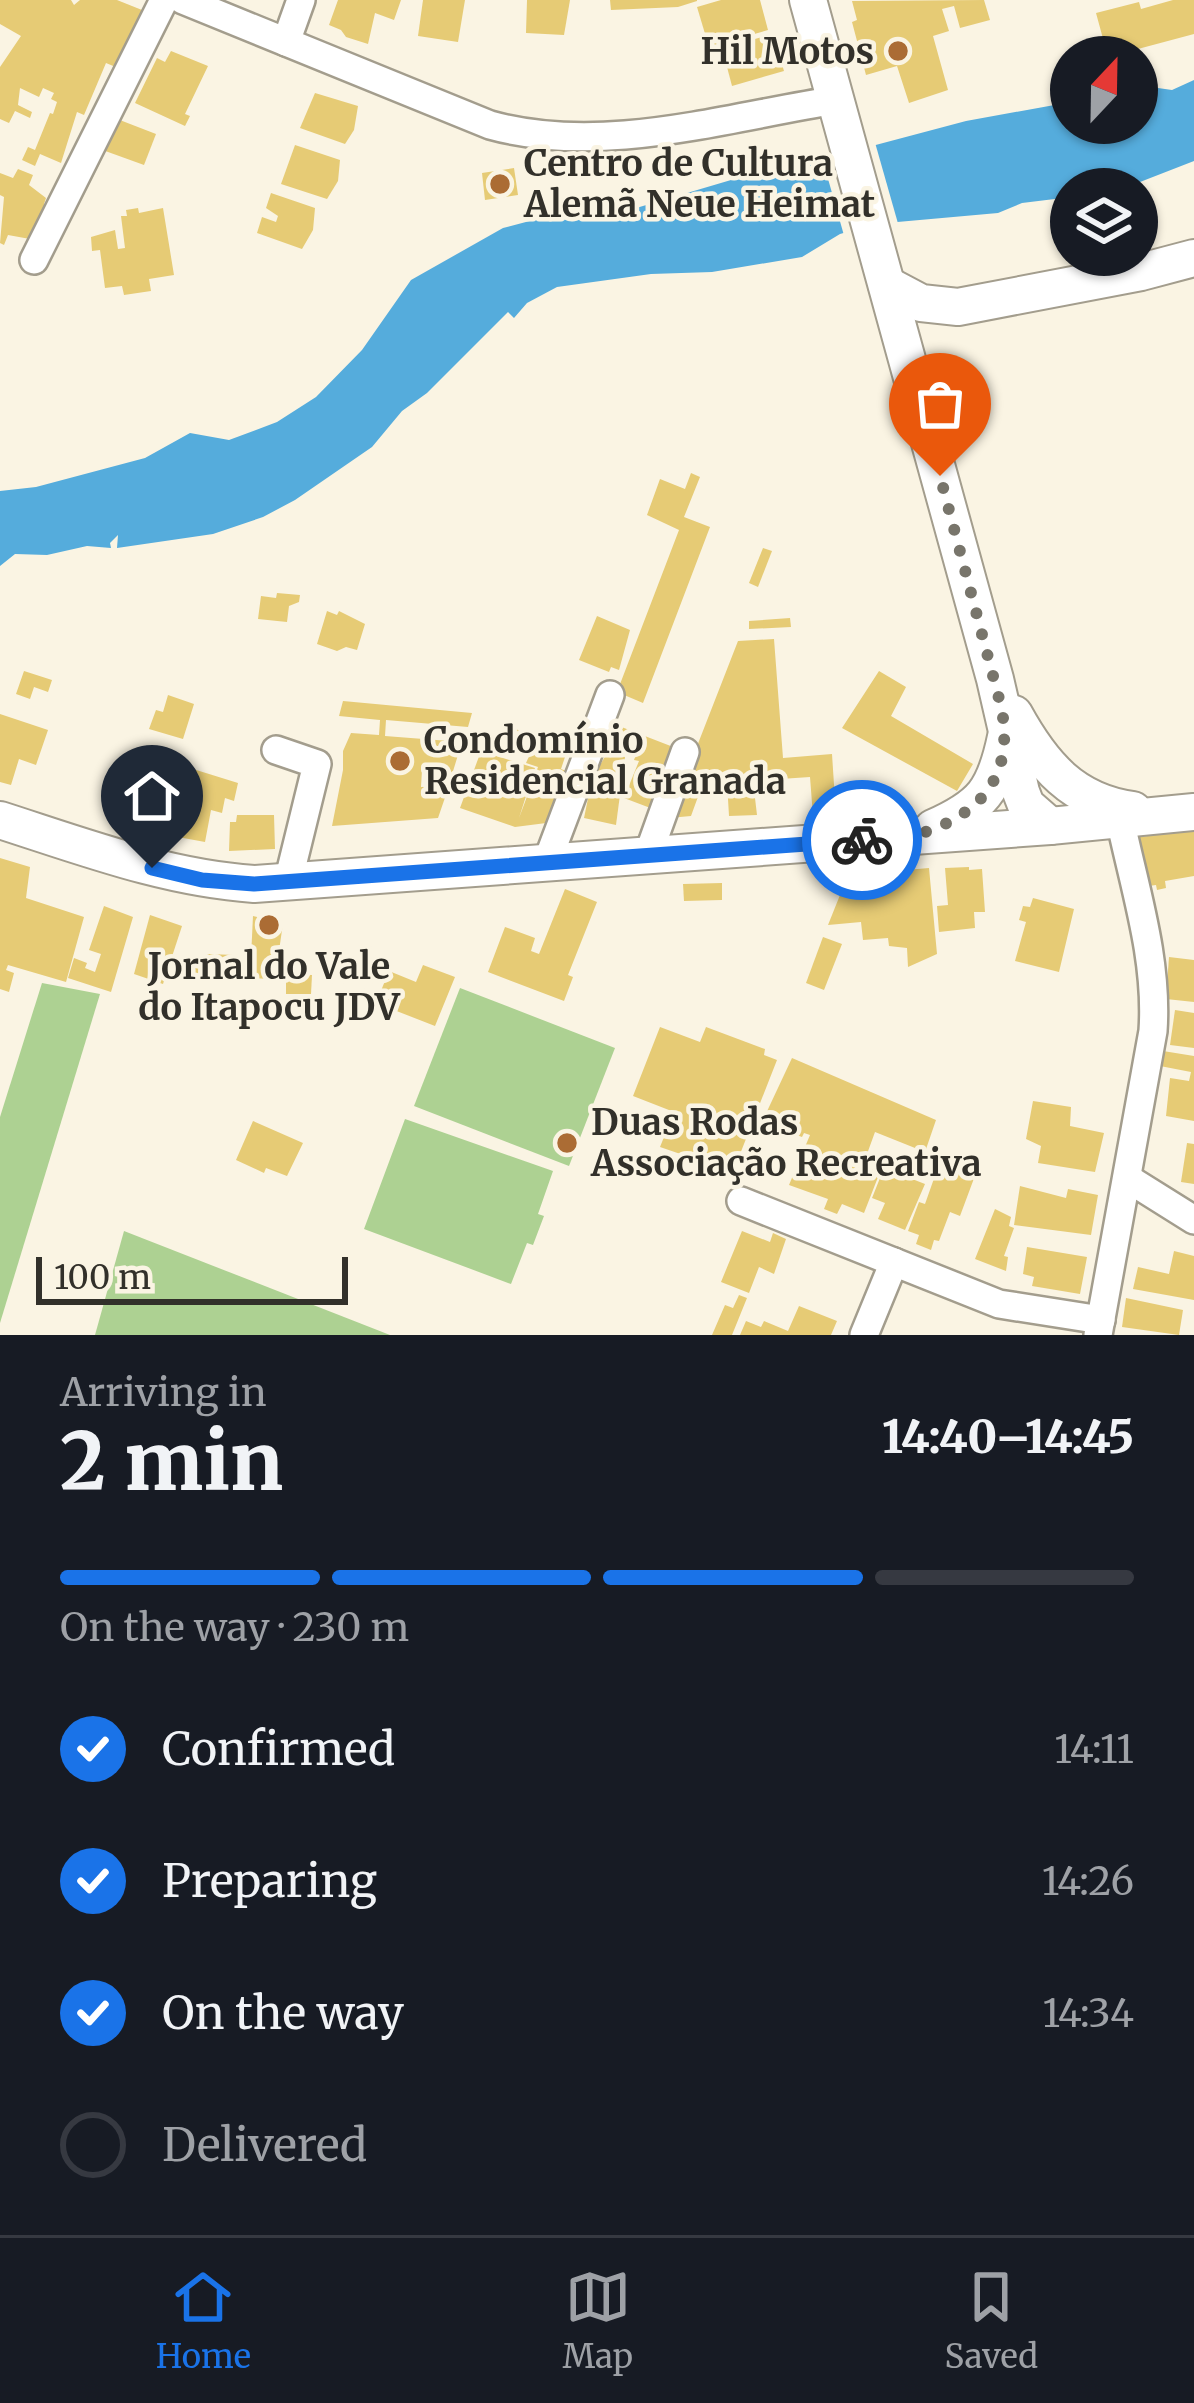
<!DOCTYPE html>
<meta charset="utf-8">
<style>
body{margin:0;font-family:Merriweather,serif;background:#242831;color:#f1f3f6;height:100vh;display:flex;flex-direction:column;font-size:45px;white-space:nowrap}
*{box-sizing:border-box;margin:0}
p{font-size:39px;color:#9ea1a6}
.icon{flex:none;width:66px;height:66px;fill:none;stroke:currentColor;stroke-width:2;stroke-linecap:round;stroke-linejoin:round}
.map{position:relative;height:1335px;overflow:hidden}
.side{display:flex;flex-direction:column;background:#171b24;flex:1}
.side>*{flex:none}
.needle{width:78px;rotate:22deg}
.controls{position:absolute;left:1050px;top:36px;display:grid;gap:24px}
.controls a{display:grid;place-items:center;width:108px;height:108px;border-radius:50%;background:#171b24;box-shadow:0 3px 9px #0004;font-size:60px}
.scale{position:absolute;left:36px;bottom:30px;width:312px;box-sizing:border-box;padding-left:12px;border:6px solid #32302a;border-top:0;font-size:33px;line-height:42px;white-space:nowrap;color:#32302a;-webkit-text-stroke:9px #faf4e3;paint-order:stroke}
.pin{position:absolute;display:grid;place-items:center;width:102px;height:102px;color:#fff;margin:-123px -51px;border-radius:50% 50% 50% 0;rotate:-45deg;box-shadow:0 0 12px #0007}
.pin .icon{rotate:45deg}
.courier{position:absolute;display:grid;place-items:center;width:120px;height:120px;margin:-60px;border:9px solid #1a73e8;border-radius:50%;background:#fff;color:#222;box-shadow:0 3px 15px #0007}
.summary em{font-style:normal;font-weight:800}
.summary div{display:flex;flex-direction:column-reverse}
.summary{display:flex;align-items:center;justify-content:space-between;height:204px;padding:0 60px}
h1{font-size:78px;font-weight:800;line-height:90px}
.bar{display:grid;grid-template-columns:repeat(4,1fr);gap:18px 12px;align-content:center;height:144px;padding:0 60px}
.bar i{height:15px;border-radius:9px;background:#363941}
.bar .on{background:#1a73e8}
.bar p{grid-column:span 4}
ol{padding:0 60px;list-style:none}
li{display:flex;align-items:center;gap:36px;height:132px}
li p{margin-inline-start:auto}
li .icon{padding:12px;border-radius:50%;background:#1a73e8;color:#fff;stroke-width:4}
li:last-child{color:#9ea1a6}
li i{width:66px;height:66px;border:6px solid #363941;border-radius:50%}
.tabs{display:flex;justify-content:space-around;align-items:center;height:168px;border-top:3px solid #363941;background:#171b24;font-size:33px;color:#9ea1a6}
.tabs a{display:grid;justify-items:center;gap:6px}
.tabs .on{color:#1a73e8}
.map>svg:first-child{display:block}
.green{fill:#add192}
.water{fill:#55acdc}
.pier{fill:#faf4e3}
.building{fill:#e6cb75}
.lines{fill:none;stroke-linecap:round;stroke-linejoin:round}
.minor-casing{stroke:#a39d8d;stroke-width:32}
.major-casing{stroke:#a39d8d;stroke-width:40}
.minor{stroke:#fff;stroke-width:27}
.major{stroke:#fff;stroke-width:36}
.done{stroke:#78756b;stroke-width:12;stroke-dasharray:0 21.6}
.route{stroke:#1a73e8;stroke-width:15}
.poi-dot{fill:#ab6c34;stroke:#faf4e3;stroke-width:4.5}
.labels{text-anchor:middle;stroke-width:9;stroke-linejoin:round;paint-order:stroke}
.poi-label{font-size:36px;font-weight:bold;fill:#32302a;stroke:#faf4e3;text-anchor:start}
</style>
<div class="map">
<svg width="1194" height="1335" viewBox="0 0 1194 1335">
<rect width="100%" height="100%" fill="#faf4e3"/>
<g class="green">
<path d="M42 983 100 994 0 1323V1117Z"/>
<path d="M460 988 615 1048 569 1166 414 1106Z"/>
<path d="M405 1119 553 1171 538 1214 544 1216 533 1245 527 1243 511 1284 364 1229Z"/>
<path d="M124 1231 390 1335H95Z"/>
</g>
<path class="water" d="M1194 80V161L1122 189H1071V197L1022 203 998 213 875 224 840 234 802 257 712 272 651 274 557 287 527 303 514 318 508 312 427 393 402 411 372 447 295 500 263 517 213 534 117 548 118 535 110 543 111 548 87 546 47 555 15 554 0 566V491L36 487 145 458 190 433 229 440 277 422 316 397 362 350 411 280 503 228 541 218 626 211 748 175 774 172 966 121 1071 102V123H1137V85L1172 90Z"/>
<path class="pier" d="M874 139 899 227 845 239 821 154Z"/>
<g class="building">
<path d="M0 0H71L74 5 80 0H117L147 12 136 33 131 32 118 68 106 63 84 115 77 112 61 163 40 154 35 166 22 160 28 147 35 150 50 113 53 114 57 102 51 99 54 93 43 88 39 97 20 88 18 105 32 112 30 118 15 111 9 123 0 119V67L21 36 0 24Z"/>
<path d="M338 0H401L394 20 375 13 368 44 346 37 341 30 329 25Z"/>
<path d="M423 0H465L458 42 418 36Z"/>
<path d="M527 0H570L564 35 526 33Z"/>
<path d="M610 0H697V1L678 7 611 10Z"/>
<path d="M721 0H760L768 30 709 47 697 7Z"/>
<path d="M984 0 990 20 960 28 954 6 942 9 949 31 933 36 948 90 909 103 897 66 866 75 852 22 857 20 852 1Z"/>
<path d="M1173 0H1194V34L1108 57 1096 13 1139 2 1141 9Z"/>
<path d="M773 34 784 71 732 86 722 48Z"/>
<path d="M171 51 208 66 185 114 190 116 185 126 135 103 157 58 165 62Z"/>
<path d="M315 93 358 106 354 130 345 144 300 128Z"/>
<path d="M112 117 156 134 144 165 97 148Z"/>
<path d="M295 145 340 160 338 181 327 199 281 184Z"/>
<path d="M514 168 518 195 485 200 482 173Z"/>
<path d="M18 169 33 175 29 185 46 198 44 204 48 208 30 239 8 235 4 245 0 243 4 197 0 195V173L13 178Z"/>
<path d="M271 193 315 208 313 230 302 249 257 233 262 217 276 222 278 216 266 208Z"/>
<path d="M138 208 139 213 163 208 174 275 149 279 151 291 124 295 122 286 105 288 100 250 92 251 91 237 115 230 118 249 125 248 121 216H127L126 210Z"/>
<path d="M691 473 700 477 684 517 710 527 643 703 617 692 679 530 647 515 660 479 685 489Z"/>
<path d="M763 548 772 551 758 587 749 583Z"/>
<path d="M277 593 300 595 299 602 289 606 287 622 258 619 261 596 276 598Z"/>
<path d="M327 611 337 615 339 611 365 624 357 650 346 647 337 651 317 644Z"/>
<path d="M597 616 630 630 619 670 611 667 609 672 579 660Z"/>
<path d="M790 618 791 627 749 629V621Z"/>
<path d="M774 639 783 758 832 754 836 815 813 816 810 777 753 781 757 815 729 816 727 782 703 783 691 816 669 818 738 641Z"/>
<path d="M24 671 52 680 48 692 34 687 30 699 16 694Z"/>
<path d="M879 671 906 687 891 716 973 764 957 791 842 728Z"/>
<path d="M168 695 194 704 183 739 149 729 156 710 163 712Z"/>
<path d="M343 701 472 713 468 727 386 720 385 736 462 742 450 781 443 778 445 771 422 770 421 787 449 786 438 818 332 826 343 770V751L351 733 379 735 380 720 339 716Z"/>
<path d="M0 714 48 730 36 765 19 759 11 785 0 782Z"/>
<path d="M606 721 681 750 653 809 624 798 639 761 634 760 638 749 600 737Z"/>
<path d="M509 727 549 740 546 748 566 754 561 769 572 773 554 822 515 827 460 808 481 751 535 768 519 818 538 767 526 763 530 754 503 745Z"/>
<path d="M607 753 625 757 616 825 584 818 592 779Z"/>
<path d="M193 769 238 783 234 801 225 798 222 813 211 810 205 842 167 835 182 780 189 782Z"/>
<path d="M237 815H274L275 849 229 851 230 822H236Z"/>
<path d="M1194 830V876L1165 881 1166 888 1157 890 1156 885 1141 887 1134 845 1140 837Z"/>
<path d="M0 858 30 867 26 898 84 917 66 982 8 965 6 970 14 973 9 992 0 989Z"/>
<path d="M969 867V870L982 869 985 912H974L975 928 939 932 937 906 948 905 945 868Z"/>
<path d="M929 868 937 954 908 967 907 948 889 946 888 938 863 940 861 922 828 925 848 875Z"/>
<path d="M722 883V900L684 901 683 884Z"/>
<path d="M565 889 597 902 568 975 573 977 564 1001 488 972 505 927 535 938 531 951 539 954Z"/>
<path d="M1033 898 1074 909 1059 972 1015 961 1026 922 1019 920 1023 906 1030 907Z"/>
<path d="M104 906 133 917 111 992 68 978 74 958 87 963 85 968 95 972 101 954 89 950Z"/>
<path d="M150 915 182 926 163 984 134 974Z"/>
<path d="M253 916 283 923 275 979 250 978Z"/>
<path d="M823 937 842 944 824 990 806 983Z"/>
<path d="M206 954 236 955 230 974 205 973 204 980 190 979 191 961 205 962Z"/>
<path d="M1169 957 1194 960V1002L1166 999Z"/>
<path d="M423 965 455 977 435 1026 376 1003 389 971 416 982Z"/>
<path d="M286 974 312 975 311 994H286Z"/>
<path d="M1175 1010 1194 1013V1048L1170 1045Z"/>
<path d="M660 1027 700 1042 706 1027 765 1049 764 1055 777 1060 733 1172 660 1147 674 1112 633 1096Z"/>
<path d="M1163 1051 1194 1056V1121L1166 1116 1170 1078 1189 1081 1191 1072 1160 1066Z"/>
<path d="M792 1058 936 1120 925 1152 875 1132 863 1165 880 1172 864 1213 842 1204 837 1214 824 1209 828 1199 789 1185 810 1135 804 1133 802 1137 762 1122Z"/>
<path d="M1033 1101 1071 1107 1070 1126 1104 1133 1095 1172 1038 1163 1041 1146 1026 1139Z"/>
<path d="M253 1121 303 1143 287 1176 266 1168 264 1173 236 1160Z"/>
<path d="M1187 1143 1194 1144V1184L1181 1182Z"/>
<path d="M960 1167 976 1173 960 1216 950 1212 939 1241 934 1240 931 1250 916 1244 919 1235 908 1231 919 1202 925 1204 937 1170 957 1176Z"/>
<path d="M884 1168 925 1184 905 1230 878 1219 885 1203 872 1198Z"/>
<path d="M1020 1186 1066 1198 1068 1189 1098 1195 1091 1235 1014 1225Z"/>
<path d="M995 1209 1011 1217 1009 1226 1014 1228 1004 1256 1008 1257 1006 1271 975 1259Z"/>
<path d="M742 1231 770 1242 773 1233 786 1239 774 1274 759 1267 749 1293 721 1282Z"/>
<path d="M1027 1247 1087 1257 1080 1294 1032 1286 1034 1277 1023 1274Z"/>
<path d="M1174 1251 1194 1256V1300L1133 1289 1138 1267 1169 1274Z"/>
<path d="M739 1295 747 1298 732 1335H712L725 1305 733 1308Z"/>
<path d="M1126 1298 1183 1310 1179 1335 1122 1327Z"/>
<path d="M799 1306 837 1321 831 1335H740L746 1321 761 1327 764 1321 788 1331Z"/>
</g>
<g class="lines">
<defs>
<g id="minor">
<path d="M183 0 490 125C602 156 723 118 836 100"/>
<path d="M286 42 301 0"/>
<path d="M34 260 164 0"/>
<path d="M276 750 317 764 288 882"/>
<path d="M648 855 685 752"/>
<path d="M547 862 610 695"/>
<path d="M1127 1178 1194 1220"/>
<path d="M741 1201 999 1304 1101 1320"/>
<path d="M864 1335 894 1262"/>
<path d="M1098 1335 1153 1031C1158 959 1135 890 1120 819"/>
</g>
<g id="major">
<path d="M808 0 995 679 1021 792 1026 805 1050 826"/>
<path d="M887 285 921 303 958 307 1141 272 1194 258"/>
<path d="M1014 714C1042 765 1073 802 1133 810"/>
<path d="M0 820C84 847 166 878 254 884L1050 826 1194 812"/>
<path d="M933 828C983 806 995 790 1006 737"/>
</g>
</defs>
<use href="#minor" class="minor-casing"/>
<use href="#major" class="major-casing"/>
<use href="#minor" class="minor"/>
<use href="#major" class="major"/>
</g>
<g class="lines">
<path class="done" d="M862 840C880 838 902 840 919 834 983 814 1015 774 1001 706L940 476"/>
<path class="route" d="M152 868 202 880 254 884 862 840"/>
</g>
<g class="poi-dot">
<circle cx="898" cy="51" r="12"/>
<circle cx="500" cy="184" r="12"/>
<circle cx="400" cy="761" r="12"/>
<circle cx="269" cy="925" r="12"/>
<circle cx="567" cy="1143" r="12"/>
</g>
<g class="labels">
<g class="poi-label">
<text x="874" y="64" text-anchor="end">Hil Motos</text>
<text x="524" y="176">Centro de Cultura<tspan x="524" dy="41">Alemã Neue Heimat</tspan></text>
<text x="424" y="753">Condomínio<tspan x="424" dy="41">Residencial Granada</tspan></text>
<text x="269" y="979" text-anchor="middle">Jornal do Vale<tspan x="269" dy="41">do Itapocu JDV</tspan></text>
<text x="591" y="1135">Duas Rodas<tspan x="591" dy="41">Associação Recreativa</tspan></text>
</g>
</g>
</svg>
<div class="controls">
<a><svg class="needle" viewBox="-14 -14 28 28"><path d="M0-13l5 13h-10z" fill="#e53935"/><path d="M0 13l5-13h-10z" fill="#9ea1a6"/></svg></a>
<a><svg class="icon" aria-label="layers" viewBox="0 0 24 24"><path d="M12 4l9 5-9 5-9-5zM3 14l9 5 9-5"/></svg></a>
</div>
<div class="scale">100 m</div>
<div class="pin" style="left:940px;top:476px;background:#ea580c"><svg class="icon" aria-label="bag" viewBox="0 0 24 24"><path d="M5 8h14l-1 12H6zM9 8a3 3 0 0 1 6 0"/></svg></div>
<div class="pin" style="left:152px;top:868px;background:#1f2937"><svg class="icon" aria-label="home" viewBox="0 0 24 24"><path d="M3 11l9-7 9 7M6 9v11h12V9"/></svg></div>
<div class="courier" style="left:862px;top:840px"><svg class="icon" aria-label="bike" viewBox="0 0 24 24"><circle cx="6" cy="16" r="4"/><circle cx="18" cy="16" r="4"/><path d="M6 16l4-8h5l3 8M10 8l3 8H6M13 5h3"/></svg></div>
</div>
<section class="side">
<div class="summary"><div><h1>2 min</h1><p>Arriving in</p></div><em>14:40–14:45</em></div>
<div class="bar"><i class="on"></i><i class="on"></i><i class="on"></i><i></i><p>On the way · 230 m</p></div>
<ol>
<li><svg class="icon" aria-label="check" viewBox="0 0 24 24"><path d="M5 12l5 5 9-10"/></svg>Confirmed<p>14:11</p></li>
<li><svg class="icon" aria-label="check" viewBox="0 0 24 24"><path d="M5 12l5 5 9-10"/></svg>Preparing<p>14:26</p></li>
<li><svg class="icon" aria-label="check" viewBox="0 0 24 24"><path d="M5 12l5 5 9-10"/></svg>On the way<p>14:34</p></li>
<li><i></i>Delivered</li>
</ol>
</section>
<nav class="tabs">
<a class="on"><svg class="icon" aria-label="home" viewBox="0 0 24 24"><path d="M3 11l9-7 9 7M6 9v11h12V9"/></svg>Home</a>
<a><svg class="icon" aria-label="map" viewBox="0 0 24 24"><path d="M3 6l6-2 6 2 6-2v14l-6 2-6-2-6 2zM9 4v14M15 6v14"/></svg>Map</a>
<a><svg class="icon" aria-label="saved" viewBox="0 0 24 24"><path d="M7 4h10v16l-5-4-5 4z"/></svg>Saved</a>
</nav>
